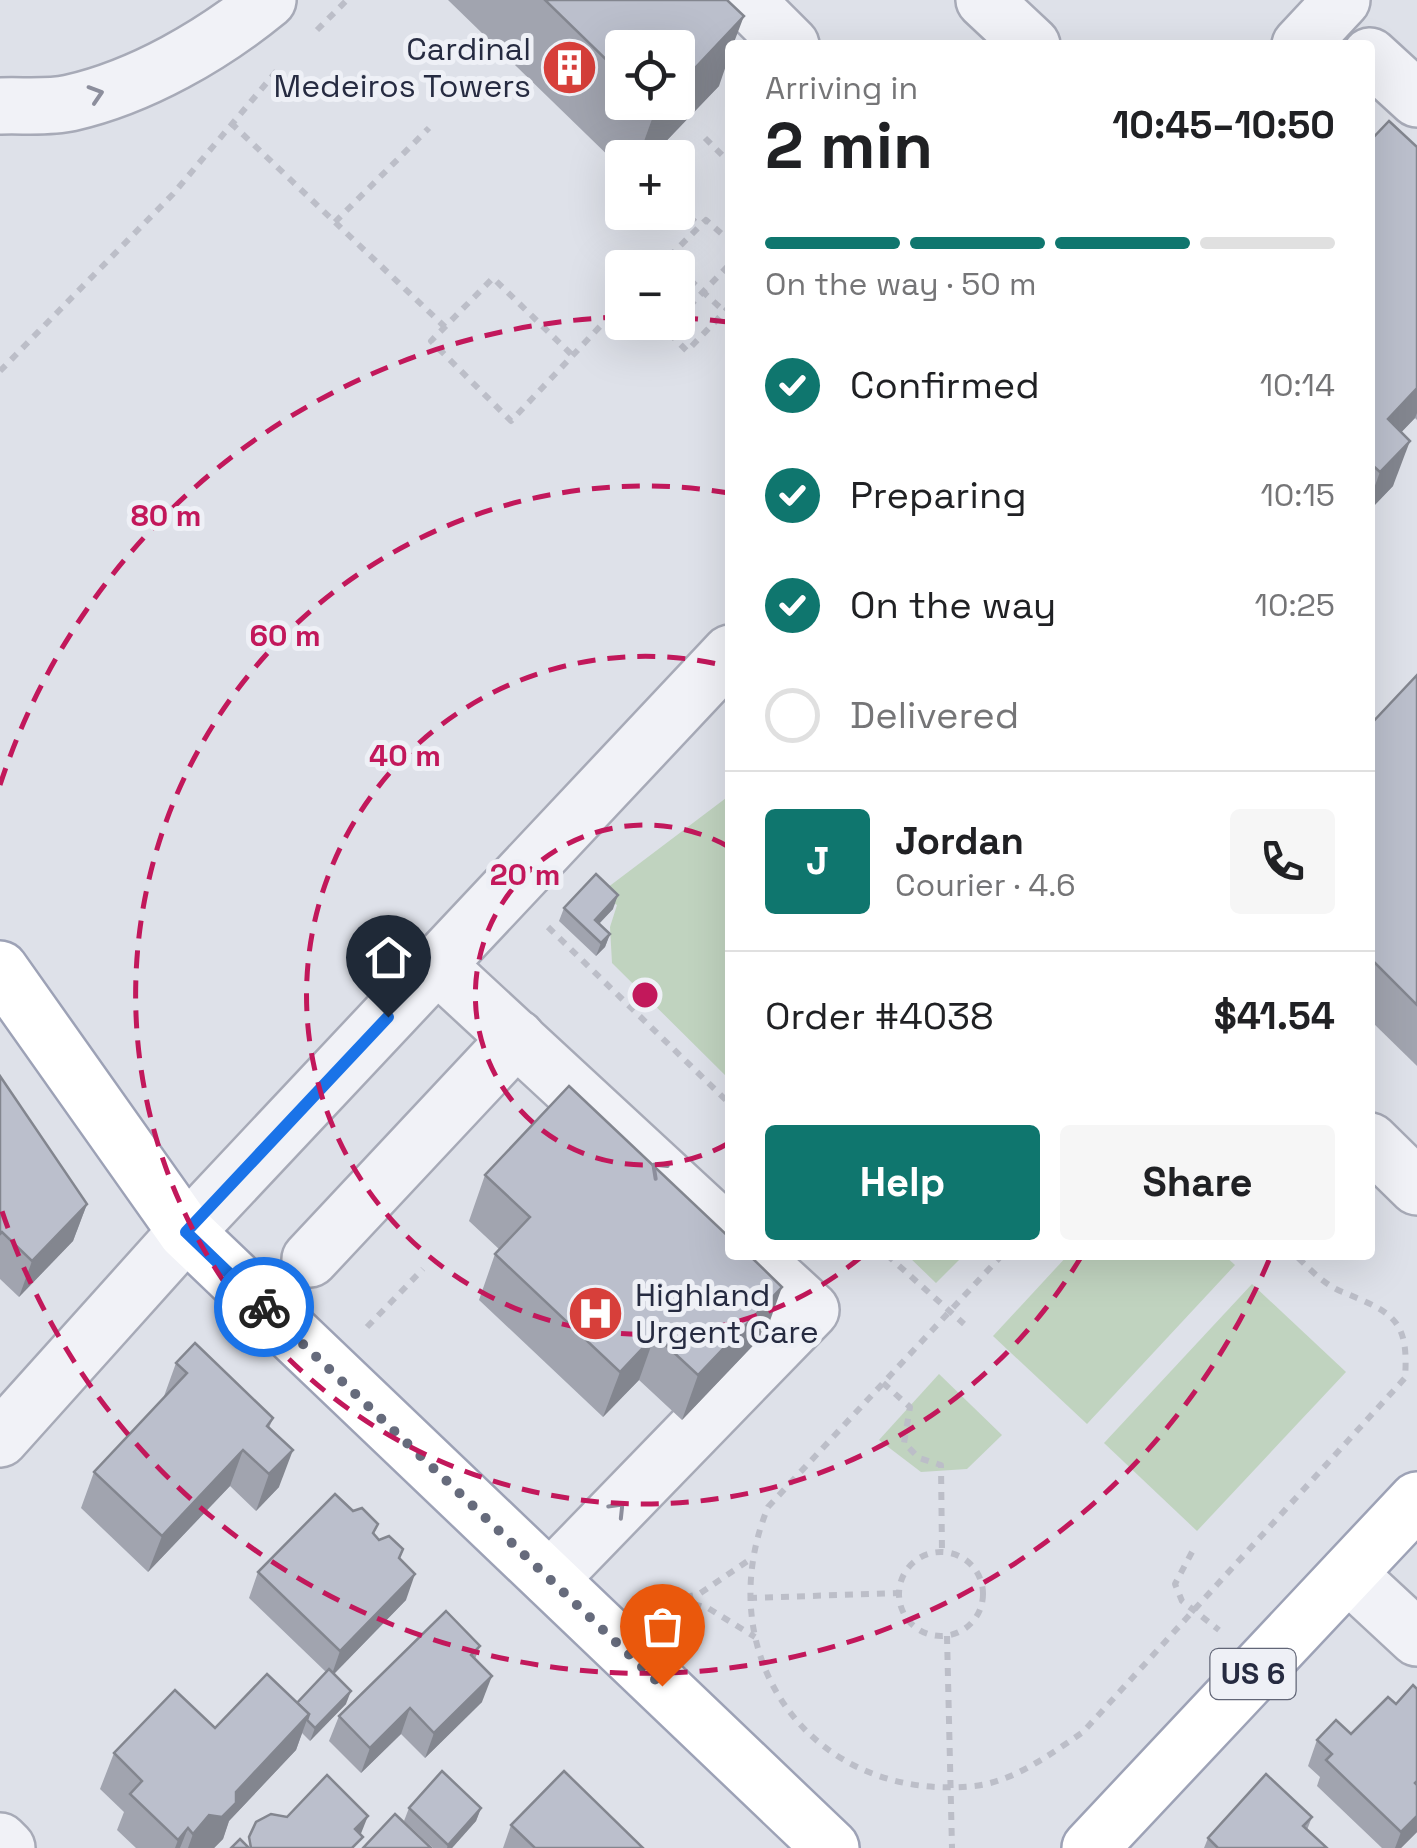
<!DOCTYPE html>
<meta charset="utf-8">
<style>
body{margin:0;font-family:"Space Grotesk",sans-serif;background:#f6f6f6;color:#202124;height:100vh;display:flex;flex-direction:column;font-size:38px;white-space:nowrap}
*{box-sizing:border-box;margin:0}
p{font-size:32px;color:#757577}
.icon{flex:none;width:55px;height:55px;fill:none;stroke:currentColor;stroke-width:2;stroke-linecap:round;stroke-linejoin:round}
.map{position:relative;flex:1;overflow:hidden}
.details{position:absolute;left:725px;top:40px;width:650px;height:1220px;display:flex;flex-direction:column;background:#fff;border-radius:10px;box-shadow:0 10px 40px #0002}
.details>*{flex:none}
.controls{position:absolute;left:605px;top:30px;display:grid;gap:20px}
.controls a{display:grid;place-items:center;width:90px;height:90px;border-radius:10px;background:#fff;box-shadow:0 10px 40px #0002;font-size:50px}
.pin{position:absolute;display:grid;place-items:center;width:85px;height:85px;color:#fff;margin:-102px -42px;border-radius:50% 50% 50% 0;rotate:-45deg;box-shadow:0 0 10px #0007}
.pin .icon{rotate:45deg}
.courier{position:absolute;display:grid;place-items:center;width:100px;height:100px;margin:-50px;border:8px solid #1a73e8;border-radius:50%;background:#fff;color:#222;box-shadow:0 2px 12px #0007}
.head em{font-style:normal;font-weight:700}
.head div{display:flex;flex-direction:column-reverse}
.head{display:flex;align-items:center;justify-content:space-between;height:170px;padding:0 40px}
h1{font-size:65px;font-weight:700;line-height:75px}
.bar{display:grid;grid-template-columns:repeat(4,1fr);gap:15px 10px;align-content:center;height:120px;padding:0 40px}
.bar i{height:12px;border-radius:8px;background:#e0e0e0}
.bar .selected{background:#0f766e}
.bar p{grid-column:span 4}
.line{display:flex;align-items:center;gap:25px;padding:0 40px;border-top:2px solid #e0e0e0}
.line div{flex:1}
.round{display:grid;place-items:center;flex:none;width:105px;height:105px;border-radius:10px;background:#f6f6f6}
ol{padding:0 40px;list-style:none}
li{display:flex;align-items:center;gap:30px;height:110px}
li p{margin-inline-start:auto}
li .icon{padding:10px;border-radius:50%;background:#0f766e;color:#fff;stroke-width:4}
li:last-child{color:#757577}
li i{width:55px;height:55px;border:5px solid #e0e0e0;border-radius:50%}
.action{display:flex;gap:20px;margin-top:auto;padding:20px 40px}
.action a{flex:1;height:115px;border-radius:10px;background:#0f766e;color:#fff;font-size:40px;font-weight:700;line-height:115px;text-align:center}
.action a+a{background:#f6f6f6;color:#202124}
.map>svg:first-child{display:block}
.green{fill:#c0d3bf}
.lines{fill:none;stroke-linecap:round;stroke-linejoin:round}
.minor-casing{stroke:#a7aab7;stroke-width:60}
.major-casing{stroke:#9da2b6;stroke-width:60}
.path{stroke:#bcbec8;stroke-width:6;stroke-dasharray:8 8;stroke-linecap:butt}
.minor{stroke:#f1f2f7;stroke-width:55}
.major{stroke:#fff;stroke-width:55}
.wall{fill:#a1a4af;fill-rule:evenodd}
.shaded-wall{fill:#83868f}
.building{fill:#bbbfcc;stroke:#83868f;stroke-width:2.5}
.oneway{stroke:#8c8e9c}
.done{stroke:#666b7c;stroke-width:10;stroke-dasharray:0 18}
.route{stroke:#1a73e8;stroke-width:12}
.ring{fill:none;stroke:#c2185b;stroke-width:5;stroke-dasharray:18 12}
.labels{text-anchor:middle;stroke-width:10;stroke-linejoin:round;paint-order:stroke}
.shield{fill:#eef0f6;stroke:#626677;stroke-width:2.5}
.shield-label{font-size:30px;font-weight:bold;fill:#262b41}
.poi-label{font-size:32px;fill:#262b41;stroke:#eef0f6;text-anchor:end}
.centre{fill:#c2185b;stroke:#eef0f6;stroke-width:5}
.ring-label{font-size:30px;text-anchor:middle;font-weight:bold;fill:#c2185b;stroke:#eef0f6;stroke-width:10;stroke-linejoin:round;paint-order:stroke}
</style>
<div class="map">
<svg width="1417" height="1848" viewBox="0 0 1417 1848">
<rect width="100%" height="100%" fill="#dee1e9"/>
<g class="green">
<path d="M730 795V1080L612 963 610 927 617 905 599 894Z"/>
<path d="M907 1255H964L936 1283Z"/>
<path d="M1068 1255H1224L1235 1265 1087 1424 993 1336Z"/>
<path d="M1252 1284 1346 1372 1197 1531 1104 1443Z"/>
<path d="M939 1374 1002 1435 967 1469 921 1472 879 1440Z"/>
</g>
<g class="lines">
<defs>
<g id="minor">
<path d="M746 0 791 45"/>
<path d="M984 0 1032 45"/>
<path d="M1300 45 1342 0"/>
<path d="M1370 56 1417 99"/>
<path d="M0 106C22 105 48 108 70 103 141 87 213 45 268 0"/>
<path d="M437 965 730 1236"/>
<path d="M1370 1141 1417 1187"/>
<path d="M310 1259 517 1038"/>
<path d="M0 1439 186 1232 730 653"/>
<path d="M1348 1574 1417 1638"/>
<path d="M550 1579 811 1310 751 1255"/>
<path d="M0 1841 7 1848"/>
</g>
<g id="major">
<path d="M0 969 186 1232 831 1848"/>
<path d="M1090 1848 1417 1500"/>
</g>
</defs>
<use href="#minor" class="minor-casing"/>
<use href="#major" class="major-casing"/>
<g class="path">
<path d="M317 30 347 0"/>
<path d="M231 123 445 327"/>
<path d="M705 138 730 163"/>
<path d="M678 205 699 226"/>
<path d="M335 222 429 128"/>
<path d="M658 268 706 220 724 236 730 230"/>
<path d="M678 269 725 312"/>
<path d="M678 318 730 264"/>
<path d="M658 322 687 351 730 306"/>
<path d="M666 330 673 322"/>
<path d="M571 354 493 278 431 341 511 421 622 303"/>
<path d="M0 371 173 194 280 67"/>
<path d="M548 927 730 1104"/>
<path d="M887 1255 964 1324"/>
<path d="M1002 1255 768 1507C707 1656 812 1803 974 1786 1013 1782 1051 1754 1083 1732L1405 1378C1409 1321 1394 1313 1345 1293 1325 1286 1310 1269 1295 1255"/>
<path d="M367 1327 423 1269"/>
<path d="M883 1383 910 1407 904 1443 919 1458 941 1465 942 1552"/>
<path d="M1192 1552 1175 1584 1182 1601 1219 1630"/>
<circle cx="941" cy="1594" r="42"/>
<path d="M749 1598 900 1593"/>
<path d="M678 1600 708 1608 755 1637"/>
<path d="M654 1604 699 1594 752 1558"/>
<path d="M947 1636 952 1848"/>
</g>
<use href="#minor" class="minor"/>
<use href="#major" class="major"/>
</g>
<g class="wall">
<path d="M448 0H727L719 86 650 158H622V169ZM622 48 678 102H622Z"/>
<path d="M1370 141 1417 147V420L1415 418 1401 432 1393 486 1370 510Z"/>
<path d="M1417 675V1066L1370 1020V725Z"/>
<path d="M564 908 613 909 599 924 610 934 605 947 596 956 559 921Z"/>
<path d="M0 1076 87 1204 73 1241 19 1297 0 1279Z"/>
<path d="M485 1175 766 1332 682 1420 639 1380 603 1417 479 1300 495 1254 500 1250 469 1221Z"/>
<path d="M176 1363 273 1418 269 1428 279 1487 256 1511 230 1486 148 1572 81 1508 94 1472 163 1399Z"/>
<path d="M353 1511 378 1524 374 1534 379 1540 403 1549 400 1559 406 1600 334 1674 346 1704 310 1741 302 1733 296 1750 229 1821 223 1839 214 1848H136L117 1830 124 1812 100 1789 114 1753 215 1728 297 1703 326 1672 249 1598 258 1572Z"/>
<path d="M480 1646 475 1659 482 1702 425 1758 401 1734 361 1773 329 1741 339 1716Z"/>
<path d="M1417 1689V1832L1401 1848H1382L1317 1786 1320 1777 1308 1766 1317 1740 1351 1734Z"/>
<path d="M409 1808H481L476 1821 452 1848H433L404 1821Z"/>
<path d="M1312 1817 1307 1830 1327 1848H1204L1208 1838Z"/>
<path d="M511 1825 643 1848H503Z"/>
</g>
<g class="shaded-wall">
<path d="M744 16 733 45H730V54L719 86 650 158H638L656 108 661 102H678V86Z"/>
<path d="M1417 388V413L1415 418 1371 464 1388 419Z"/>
<path d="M1410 441 1393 486 1370 510V499L1380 472Z"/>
<path d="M618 895 613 909 590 933 595 920Z"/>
<path d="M610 934 605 947 596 956 601 943Z"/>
<path d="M87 1204 73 1241 19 1297 32 1261Z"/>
<path d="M782 1287 766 1332 682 1420 698 1375Z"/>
<path d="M655 1335 639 1380 603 1417 620 1372Z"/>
<path d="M243 1450 230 1486 148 1572 162 1536Z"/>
<path d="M293 1450 279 1487 256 1511 269 1474Z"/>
<path d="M415 1574 406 1600 331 1677 340 1651Z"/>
<path d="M492 1676 482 1702 425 1758 434 1733Z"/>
<path d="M351 1691 346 1704 310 1741 315 1728Z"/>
<path d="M410 1708 401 1734 361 1773 370 1748Z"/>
<path d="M309 1714 296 1750 229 1821 223 1839 214 1848H188L193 1834 209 1815 236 1792Z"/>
<path d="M481 1808 476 1821 452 1848H447L448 1845Z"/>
<path d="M368 1816 358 1841 355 1829Z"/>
<path d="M1417 1816V1832L1401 1848H1395L1401 1832Z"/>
<path d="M188 1828 180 1848H175L178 1840Z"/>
</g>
<g class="building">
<path d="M545 0H727L744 16 678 86V48H622V75Z"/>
<path d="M1389 121 1417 147V388L1388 419 1410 441 1380 472 1370 463V141Z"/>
<path d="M1417 675V1005L1370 958V725Z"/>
<path d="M596 874 618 895 595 920 610 934 601 943 564 908Z"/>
<path d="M0 1076 87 1204 32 1261 2 1232 0 1234Z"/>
<path d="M569 1086 730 1238V1255H749L782 1287 698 1375 655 1335 620 1372 495 1254 530 1217 485 1175Z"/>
<path d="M195 1343 273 1418 267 1426 293 1450 269 1474 243 1450 162 1536 94 1472 187 1373 176 1363Z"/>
<path d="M335 1494 353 1511 362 1508 378 1524 373 1533 379 1540 389 1536 403 1549 399 1558 415 1574 340 1651 258 1572Z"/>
<path d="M446 1611 480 1646 471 1655 492 1676 434 1733 410 1708 370 1748 339 1716Z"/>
<path d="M329 1669 351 1691 315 1728 307 1720 309 1714 297 1703Z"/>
<path d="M267 1674 309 1714 236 1792V1803L222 1817 209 1815 193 1834 188 1828 178 1840 130 1794 142 1781 114 1753 175 1690 215 1728Z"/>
<path d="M1413 1685 1417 1689V1781L1415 1783 1417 1785V1816L1401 1832 1326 1760 1332 1754 1317 1740 1336 1720 1351 1734 1388 1697 1396 1704Z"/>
<path d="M442 1771 481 1808 448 1845 409 1808Z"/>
<path d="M564 1771 643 1848H535L511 1825Z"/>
<path d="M1266 1774 1312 1817 1303 1826 1327 1848H1218L1208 1838Z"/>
<path d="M327 1775 368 1816 355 1829 363 1837 352 1848H251L249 1837 256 1822 271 1814 287 1817Z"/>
<path d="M395 1814 431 1848H363Z"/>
<path d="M240 1839 249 1848H231Z"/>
</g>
<defs><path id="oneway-chevron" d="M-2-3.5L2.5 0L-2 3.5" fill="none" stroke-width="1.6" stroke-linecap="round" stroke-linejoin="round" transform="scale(2.5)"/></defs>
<g class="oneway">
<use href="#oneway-chevron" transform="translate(96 94) rotate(-18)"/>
<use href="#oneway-chevron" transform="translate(658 1169) rotate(-137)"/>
<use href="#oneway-chevron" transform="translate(618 1509) rotate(-46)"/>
</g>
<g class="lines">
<path class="done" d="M264 1307 662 1686"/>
<path class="route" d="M264 1307 186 1232 388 1017"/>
</g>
<g class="ring">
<path d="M729 1143A170 170 0 1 1 729 847"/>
<path d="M861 1257A339 339 0 1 1 730 667"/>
<path d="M1081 1257A509 509 0 1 1 729 493"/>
<path d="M1269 1260A678 678 0 0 1 0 1205M0 785A678 678 0 0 1 621 317M680 318A678 678 0 0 1 728 322"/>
</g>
<defs>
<symbol id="building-disc" viewBox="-11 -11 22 22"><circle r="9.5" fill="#d73f3a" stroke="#eef0f6"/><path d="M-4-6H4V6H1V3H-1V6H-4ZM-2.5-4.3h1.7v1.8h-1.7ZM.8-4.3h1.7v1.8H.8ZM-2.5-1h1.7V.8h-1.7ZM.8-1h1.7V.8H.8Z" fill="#fff"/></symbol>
<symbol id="hospital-disc" viewBox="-11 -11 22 22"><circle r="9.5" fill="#d73f3a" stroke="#eef0f6"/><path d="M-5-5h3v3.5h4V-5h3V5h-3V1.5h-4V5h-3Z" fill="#fff"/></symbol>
</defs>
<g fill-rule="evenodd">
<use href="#building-disc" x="538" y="36" width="63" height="63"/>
<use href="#hospital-disc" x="564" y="1282" width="63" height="63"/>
</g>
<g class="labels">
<rect class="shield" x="1210.5" y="1649" width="85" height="50" rx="8"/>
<g class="shield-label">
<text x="1253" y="1684">US 6</text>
</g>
<g class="poi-label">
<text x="531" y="60">Cardinal<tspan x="531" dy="37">Medeiros Towers</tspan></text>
<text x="635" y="1306" text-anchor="start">Highland<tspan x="635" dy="37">Urgent Care</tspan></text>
</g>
</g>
<circle cx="645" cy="995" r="15" class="centre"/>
<g class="ring-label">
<text x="166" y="526">80 m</text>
<text x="285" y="646">60 m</text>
<text x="405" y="766">40 m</text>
<text x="525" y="885">20 m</text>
</g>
</svg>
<div class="controls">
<a><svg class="icon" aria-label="locate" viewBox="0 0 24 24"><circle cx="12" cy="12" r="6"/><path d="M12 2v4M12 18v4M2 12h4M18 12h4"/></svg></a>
<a>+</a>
<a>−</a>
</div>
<div class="pin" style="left:662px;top:1686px;background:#ea580c"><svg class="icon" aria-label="bag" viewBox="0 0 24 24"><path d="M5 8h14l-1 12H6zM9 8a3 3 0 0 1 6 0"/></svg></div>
<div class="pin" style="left:388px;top:1017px;background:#1f2937"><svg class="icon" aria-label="home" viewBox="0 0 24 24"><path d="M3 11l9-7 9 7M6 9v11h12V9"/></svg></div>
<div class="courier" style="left:264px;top:1307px"><svg class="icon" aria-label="bike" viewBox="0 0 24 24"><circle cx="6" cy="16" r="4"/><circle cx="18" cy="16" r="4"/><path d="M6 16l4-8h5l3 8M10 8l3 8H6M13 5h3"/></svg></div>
<section class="details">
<div class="head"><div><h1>2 min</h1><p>Arriving in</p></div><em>10:45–10:50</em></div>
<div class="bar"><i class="selected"></i><i class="selected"></i><i class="selected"></i><i></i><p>On the way · 50 m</p></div>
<ol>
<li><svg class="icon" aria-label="check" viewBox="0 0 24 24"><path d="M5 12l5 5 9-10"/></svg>Confirmed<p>10:14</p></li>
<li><svg class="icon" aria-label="check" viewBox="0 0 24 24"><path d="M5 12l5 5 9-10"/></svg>Preparing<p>10:15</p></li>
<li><svg class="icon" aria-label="check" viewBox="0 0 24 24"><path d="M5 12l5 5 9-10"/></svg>On the way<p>10:25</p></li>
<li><i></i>Delivered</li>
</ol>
<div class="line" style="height:180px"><b class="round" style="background:#0f766e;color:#fff">J</b><div><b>Jordan</b><p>Courier · 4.6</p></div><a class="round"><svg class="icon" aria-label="phone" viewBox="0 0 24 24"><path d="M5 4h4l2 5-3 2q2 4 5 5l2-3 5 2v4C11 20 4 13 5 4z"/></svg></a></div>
<div class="line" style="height:130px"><div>Order #4038</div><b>$41.54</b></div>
<div class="action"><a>Help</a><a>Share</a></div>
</section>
</div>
